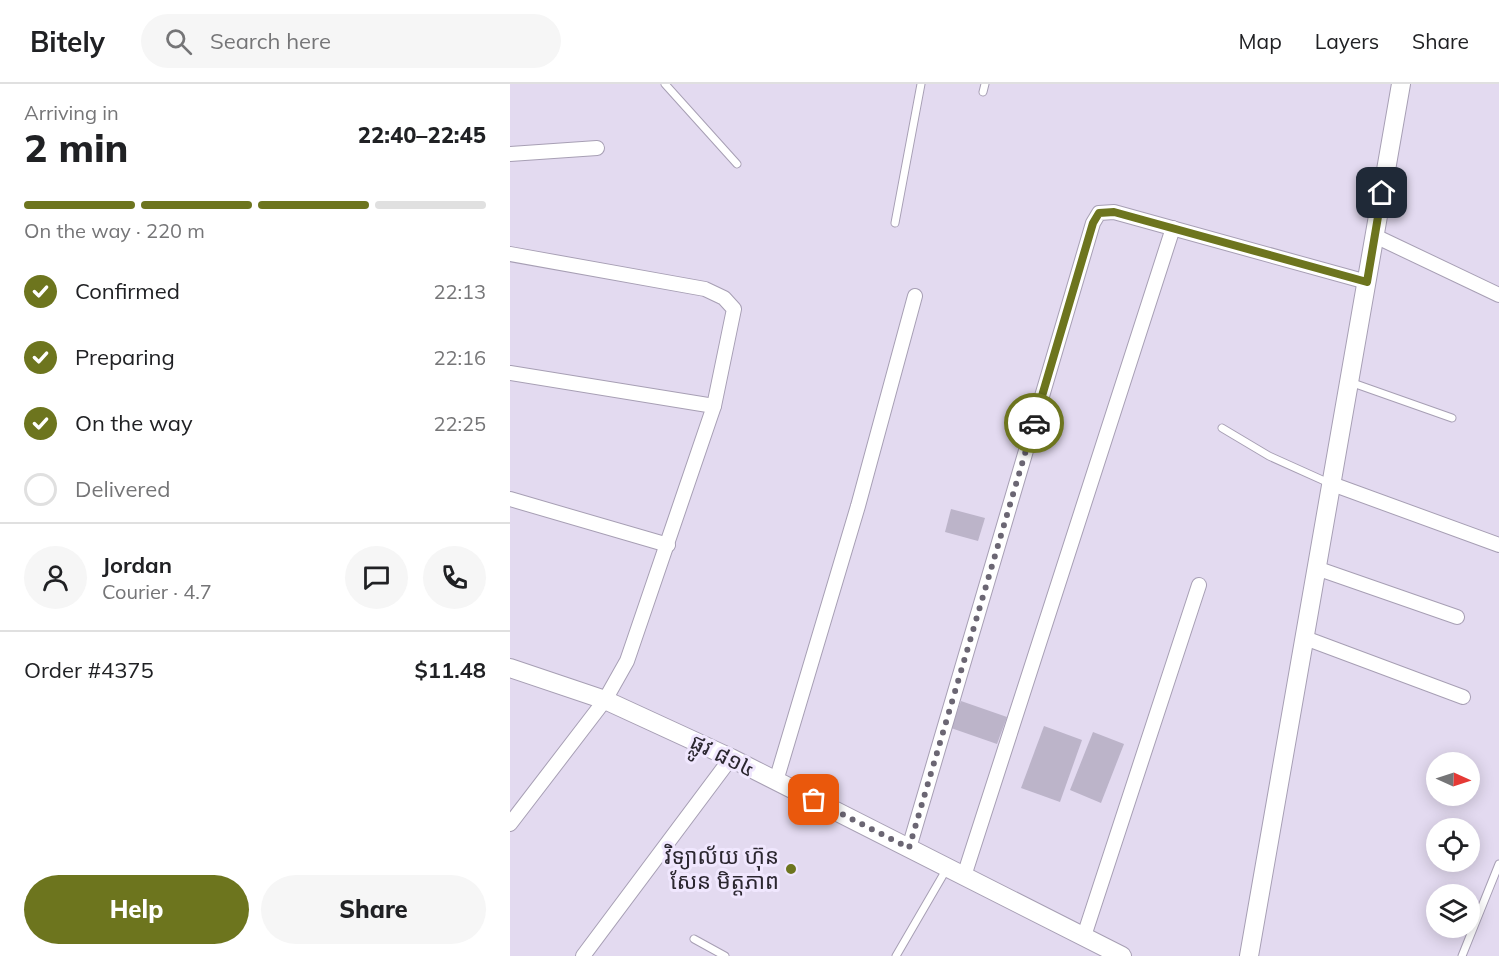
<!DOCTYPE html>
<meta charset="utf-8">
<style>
body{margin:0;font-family:Mulish,"Noto Sans Khmer",sans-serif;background:#f6f6f6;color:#202124;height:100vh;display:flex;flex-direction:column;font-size:22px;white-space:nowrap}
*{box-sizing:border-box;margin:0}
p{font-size:20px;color:#757577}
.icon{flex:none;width:33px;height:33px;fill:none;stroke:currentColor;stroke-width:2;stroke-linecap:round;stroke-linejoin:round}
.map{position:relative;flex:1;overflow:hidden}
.drawer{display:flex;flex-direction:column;background:#fff;width:510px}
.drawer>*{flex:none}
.needle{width:39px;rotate:93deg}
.fabs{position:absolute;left:916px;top:668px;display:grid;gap:12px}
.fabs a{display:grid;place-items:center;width:54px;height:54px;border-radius:50%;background:#fff;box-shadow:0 3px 15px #0003;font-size:30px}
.pin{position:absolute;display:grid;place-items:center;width:51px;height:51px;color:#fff;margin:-26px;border-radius:12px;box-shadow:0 3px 9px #0006}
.courier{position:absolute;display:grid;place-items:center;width:60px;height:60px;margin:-30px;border:4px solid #6d751e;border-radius:50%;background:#fff;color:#222;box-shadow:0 2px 8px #0007}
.overview em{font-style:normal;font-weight:800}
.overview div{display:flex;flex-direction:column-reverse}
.overview{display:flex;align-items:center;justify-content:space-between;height:102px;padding:0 24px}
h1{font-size:39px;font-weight:800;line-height:45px}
.bar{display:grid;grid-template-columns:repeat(4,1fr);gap:9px 6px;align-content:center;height:72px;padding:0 24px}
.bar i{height:8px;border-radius:4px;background:#e0e0e0}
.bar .selected{background:#6d751e}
.bar p{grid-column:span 4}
.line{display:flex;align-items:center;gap:15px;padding:0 24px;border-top:2px solid #e0e0e0}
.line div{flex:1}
.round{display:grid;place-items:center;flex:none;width:63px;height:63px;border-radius:32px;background:#f6f6f6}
ol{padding:0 24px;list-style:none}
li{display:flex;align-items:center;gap:18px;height:66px}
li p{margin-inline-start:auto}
li .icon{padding:6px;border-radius:50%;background:#6d751e;color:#fff;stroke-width:4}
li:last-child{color:#757577}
li i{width:33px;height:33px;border:3px solid #e0e0e0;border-radius:50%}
.button{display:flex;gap:12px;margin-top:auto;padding:12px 24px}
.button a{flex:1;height:69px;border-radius:36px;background:#6d751e;color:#fff;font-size:24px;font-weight:800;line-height:69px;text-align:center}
.button a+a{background:#f6f6f6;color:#202124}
header{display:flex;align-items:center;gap:36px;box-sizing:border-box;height:84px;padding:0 30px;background:#fff;border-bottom:2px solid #e0e0e0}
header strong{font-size:28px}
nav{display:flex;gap:33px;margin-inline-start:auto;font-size:21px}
.search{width:420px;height:54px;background:#f6f6f6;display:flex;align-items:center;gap:15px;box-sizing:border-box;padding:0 21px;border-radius:33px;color:#757577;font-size:22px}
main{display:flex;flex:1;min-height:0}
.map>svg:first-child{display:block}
.building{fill:#bcb4c9}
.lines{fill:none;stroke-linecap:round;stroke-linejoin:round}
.service-casing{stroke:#a79fb4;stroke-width:9}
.minor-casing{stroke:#a79fb4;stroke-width:16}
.tertiary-casing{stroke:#a79fb4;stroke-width:20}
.service{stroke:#fff;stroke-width:7}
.minor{stroke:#fff;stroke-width:14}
.tertiary{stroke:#fff;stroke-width:18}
.done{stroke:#6b6673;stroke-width:6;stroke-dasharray:0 10.8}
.route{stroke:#6d751e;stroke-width:8}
.poi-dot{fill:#6d751e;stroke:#f0e7fe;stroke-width:2}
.labels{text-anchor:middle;stroke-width:6;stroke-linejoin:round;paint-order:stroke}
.street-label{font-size:22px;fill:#2b2730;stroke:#f0e7fe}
.poi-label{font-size:22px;fill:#2b2730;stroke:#f0e7fe;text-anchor:end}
</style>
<header>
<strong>Bitely</strong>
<div class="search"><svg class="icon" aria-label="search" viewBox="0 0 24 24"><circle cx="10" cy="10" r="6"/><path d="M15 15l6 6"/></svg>Search here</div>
<nav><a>Map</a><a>Layers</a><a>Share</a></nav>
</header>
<main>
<section class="drawer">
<div class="overview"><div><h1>2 min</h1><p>Arriving in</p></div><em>22:40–22:45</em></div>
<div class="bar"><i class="selected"></i><i class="selected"></i><i class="selected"></i><i></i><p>On the way · 220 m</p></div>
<ol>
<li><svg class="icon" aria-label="check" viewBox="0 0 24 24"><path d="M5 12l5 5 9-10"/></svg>Confirmed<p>22:13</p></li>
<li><svg class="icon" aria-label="check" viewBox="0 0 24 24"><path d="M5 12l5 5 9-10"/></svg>Preparing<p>22:16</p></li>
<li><svg class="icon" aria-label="check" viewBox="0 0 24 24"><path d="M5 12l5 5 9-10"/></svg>On the way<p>22:25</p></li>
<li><i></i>Delivered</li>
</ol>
<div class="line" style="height:108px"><a class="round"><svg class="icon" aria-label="person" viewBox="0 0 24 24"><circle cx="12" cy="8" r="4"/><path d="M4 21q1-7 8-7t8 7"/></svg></a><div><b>Jordan</b><p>Courier · 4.7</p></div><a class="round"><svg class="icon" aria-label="chat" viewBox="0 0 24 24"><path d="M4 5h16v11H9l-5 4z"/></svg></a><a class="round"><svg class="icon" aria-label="phone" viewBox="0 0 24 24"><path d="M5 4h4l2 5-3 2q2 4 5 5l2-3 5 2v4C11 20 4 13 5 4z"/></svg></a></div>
<div class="line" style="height:78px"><div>Order #4375</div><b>$11.48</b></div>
<div class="button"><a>Help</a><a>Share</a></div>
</section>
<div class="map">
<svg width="989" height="872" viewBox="0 0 989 872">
<rect width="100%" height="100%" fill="#e3daf0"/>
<g class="building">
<path d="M441 425 475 434 468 457 435 448Z"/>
<path d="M451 617 497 633 487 660 441 644Z"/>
<path d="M534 642 572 656 550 718 511 704Z"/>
<path d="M583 648 614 660 591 719 560 706Z"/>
</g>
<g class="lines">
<defs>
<g id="service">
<path d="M155 0 227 80"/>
<path d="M473 8 475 0"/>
<path d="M385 139 411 0"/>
<path d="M840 298 942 334"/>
<path d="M712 344 759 372 819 399"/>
<path d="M184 855 215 872"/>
<path d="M386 872 436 786"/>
<path d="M952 872 989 780"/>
</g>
<g id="minor">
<path d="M0 70 87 64"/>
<path d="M865 152 989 211"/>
<path d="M0 170 195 205 214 214 224 225 204 322 117 577 95 616 0 740"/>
<path d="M0 289 204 322"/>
<path d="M822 400 989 461"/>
<path d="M0 415 158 461"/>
<path d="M809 485 947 533"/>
<path d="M795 554 953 613"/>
<path d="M266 697 348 422 405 212"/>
<path d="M399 764 583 139 589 129 604 128 857 198"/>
<path d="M454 792 663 144"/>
<path d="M574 852 689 501"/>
<path d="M73 872 221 674"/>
</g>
<g id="tertiary">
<path d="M0 584 95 616 221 674 612 872"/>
<path d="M739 872 891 0"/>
</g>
</defs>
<use href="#service" class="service-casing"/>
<use href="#minor" class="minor-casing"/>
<use href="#tertiary" class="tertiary-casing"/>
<use href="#service" class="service"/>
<use href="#minor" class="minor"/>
<use href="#tertiary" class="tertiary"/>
</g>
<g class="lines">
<path class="done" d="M304 716 399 764 524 339"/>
<path class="route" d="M524 339 583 139 589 129 604 128 857 198 872 109"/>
</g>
<circle class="poi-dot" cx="281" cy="785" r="6"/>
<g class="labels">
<g class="street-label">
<text transform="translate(213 671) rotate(26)" y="8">ផ្លូវ ៨១៤</text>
</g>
<g class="poi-label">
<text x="269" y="780">វិទ្យាល័យ ហ៊ុន<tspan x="269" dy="25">សែន មិត្តភាព</tspan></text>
</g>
</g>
</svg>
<div class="fabs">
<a><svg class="needle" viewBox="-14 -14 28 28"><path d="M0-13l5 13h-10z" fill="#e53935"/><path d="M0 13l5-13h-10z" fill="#757577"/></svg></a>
<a><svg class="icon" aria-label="locate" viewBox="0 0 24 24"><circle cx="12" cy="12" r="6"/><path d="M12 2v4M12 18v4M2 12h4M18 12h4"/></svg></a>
<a><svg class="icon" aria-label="layers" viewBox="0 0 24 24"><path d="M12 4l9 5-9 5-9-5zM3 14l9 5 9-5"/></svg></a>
</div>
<div class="pin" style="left:304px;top:716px;background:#ea580c"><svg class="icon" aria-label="bag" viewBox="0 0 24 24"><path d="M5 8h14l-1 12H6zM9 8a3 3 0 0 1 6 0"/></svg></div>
<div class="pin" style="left:872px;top:109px;background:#1f2937"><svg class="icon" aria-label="home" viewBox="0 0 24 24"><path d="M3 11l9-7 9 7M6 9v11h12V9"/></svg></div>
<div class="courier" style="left:524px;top:339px"><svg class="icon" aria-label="car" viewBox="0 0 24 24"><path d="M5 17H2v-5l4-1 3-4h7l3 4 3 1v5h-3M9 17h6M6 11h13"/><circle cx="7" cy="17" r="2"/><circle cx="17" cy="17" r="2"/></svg></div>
</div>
</main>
